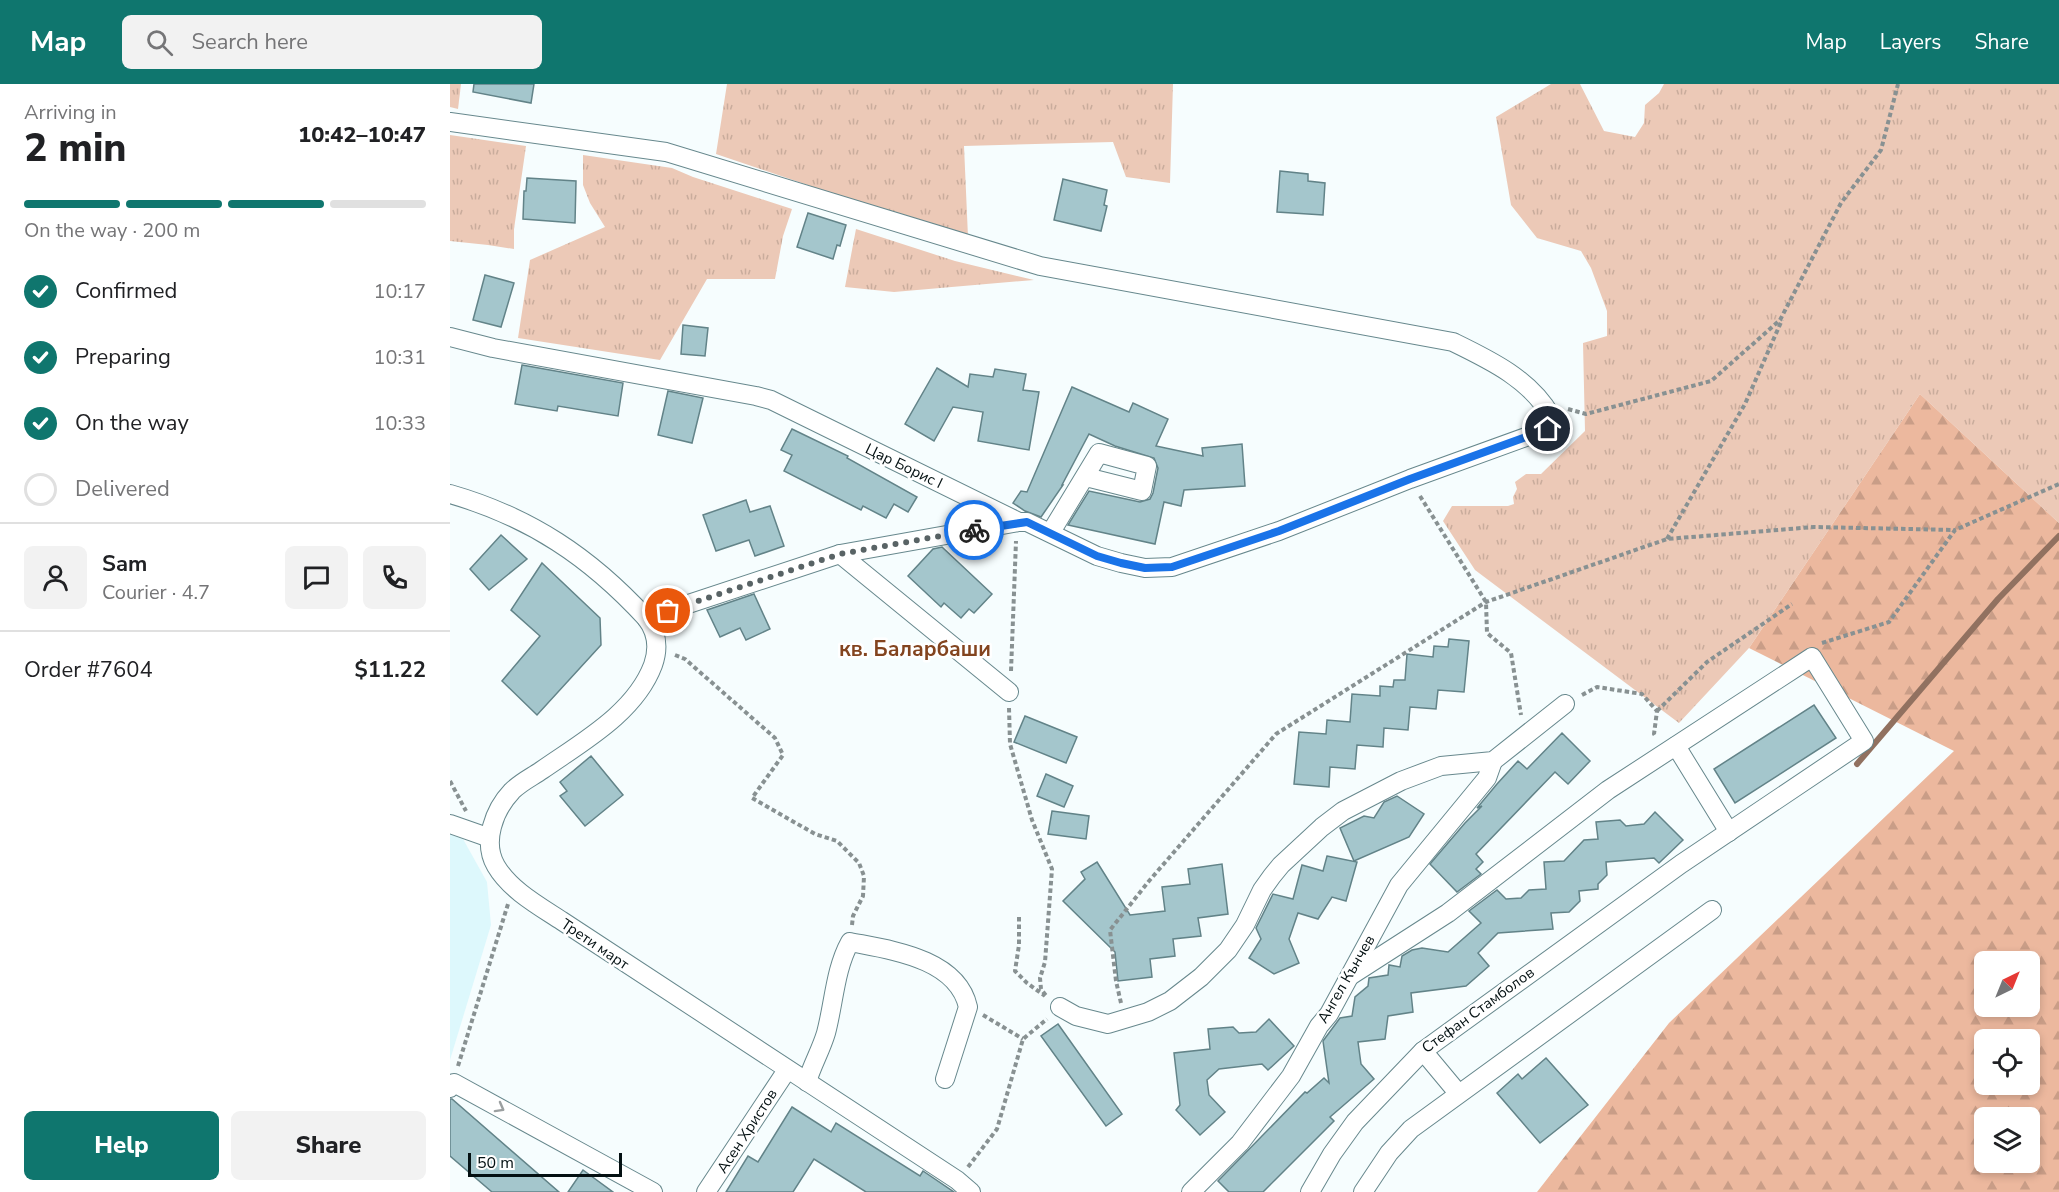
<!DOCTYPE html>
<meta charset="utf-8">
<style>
body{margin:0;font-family:"Nunito Sans",sans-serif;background:#f2f2f2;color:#202124;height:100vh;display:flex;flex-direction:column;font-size:22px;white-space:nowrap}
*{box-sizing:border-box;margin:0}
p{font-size:20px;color:#757577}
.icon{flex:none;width:33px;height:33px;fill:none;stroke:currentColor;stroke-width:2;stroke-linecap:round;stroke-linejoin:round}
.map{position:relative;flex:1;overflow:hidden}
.drawer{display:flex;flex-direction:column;background:#fff;width:450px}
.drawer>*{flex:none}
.needle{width:39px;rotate:43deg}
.tools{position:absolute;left:1524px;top:867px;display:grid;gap:12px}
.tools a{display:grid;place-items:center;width:66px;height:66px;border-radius:9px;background:#fff;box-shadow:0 3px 9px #0003;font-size:30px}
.scale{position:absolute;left:18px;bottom:15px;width:154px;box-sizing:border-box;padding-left:6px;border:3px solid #041012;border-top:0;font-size:16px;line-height:21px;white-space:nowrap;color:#041012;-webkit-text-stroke:4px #fff;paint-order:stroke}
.pin{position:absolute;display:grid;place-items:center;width:51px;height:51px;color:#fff;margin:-26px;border:3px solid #fff;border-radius:50%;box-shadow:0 2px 6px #0007}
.courier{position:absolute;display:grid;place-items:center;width:60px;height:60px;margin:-30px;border:4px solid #1a73e8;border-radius:50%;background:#fff;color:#222;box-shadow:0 2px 8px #0007}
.headline em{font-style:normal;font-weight:800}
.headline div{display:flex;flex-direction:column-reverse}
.headline{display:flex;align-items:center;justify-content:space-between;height:102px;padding:0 24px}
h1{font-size:39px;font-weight:800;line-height:45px}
.bar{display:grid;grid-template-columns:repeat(4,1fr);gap:9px 6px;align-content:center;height:72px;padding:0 24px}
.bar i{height:8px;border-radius:4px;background:#e0e0e0}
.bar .current{background:#0f766e}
.bar p{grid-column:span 4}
.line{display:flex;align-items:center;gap:15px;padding:0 24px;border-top:2px solid #e0e0e0}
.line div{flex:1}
.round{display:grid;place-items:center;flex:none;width:63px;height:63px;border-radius:9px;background:#f2f2f2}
ol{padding:0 24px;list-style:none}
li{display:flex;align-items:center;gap:18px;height:66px}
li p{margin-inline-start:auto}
li .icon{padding:6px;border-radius:50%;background:#0f766e;color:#fff;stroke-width:4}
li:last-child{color:#757577}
li i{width:33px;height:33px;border:3px solid #e0e0e0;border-radius:50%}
.action{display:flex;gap:12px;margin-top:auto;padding:12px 24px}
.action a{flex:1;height:69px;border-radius:9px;background:#0f766e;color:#fff;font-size:24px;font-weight:800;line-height:69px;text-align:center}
.action a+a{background:#f2f2f2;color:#202124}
header{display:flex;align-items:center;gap:36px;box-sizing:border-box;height:84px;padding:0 30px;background:#0f766e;color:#fff}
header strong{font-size:28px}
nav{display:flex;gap:33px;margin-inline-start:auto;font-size:21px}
.search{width:420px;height:54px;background:#f2f2f2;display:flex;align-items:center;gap:15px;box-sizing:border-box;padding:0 21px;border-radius:9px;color:#757577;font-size:22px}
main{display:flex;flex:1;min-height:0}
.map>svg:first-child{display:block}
.built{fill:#ddf8fc}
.grass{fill:url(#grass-tufts)}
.forest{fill:url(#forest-firs);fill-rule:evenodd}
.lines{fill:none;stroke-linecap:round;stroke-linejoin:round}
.stream{stroke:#917160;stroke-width:6}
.building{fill:#a4c6cc;stroke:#628388;stroke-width:1.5}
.street-casing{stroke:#67888d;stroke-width:20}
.path{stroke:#889192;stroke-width:4;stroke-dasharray:4.5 3;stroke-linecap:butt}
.street{stroke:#fff;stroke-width:18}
.oneway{stroke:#9b9fa0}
.done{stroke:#596365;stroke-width:6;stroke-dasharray:0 10.8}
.route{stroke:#1a73e8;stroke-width:8}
.labels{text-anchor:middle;stroke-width:5;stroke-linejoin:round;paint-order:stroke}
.street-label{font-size:15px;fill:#041012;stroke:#fff}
.district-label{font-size:21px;font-weight:bold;fill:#83441f;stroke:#fff}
</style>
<header>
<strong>Map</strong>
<div class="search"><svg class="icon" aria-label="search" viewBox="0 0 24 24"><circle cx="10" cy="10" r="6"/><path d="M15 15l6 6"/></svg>Search here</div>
<nav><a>Map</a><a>Layers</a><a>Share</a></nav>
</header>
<main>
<section class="drawer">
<div class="headline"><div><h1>2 min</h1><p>Arriving in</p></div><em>10:42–10:47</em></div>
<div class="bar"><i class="current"></i><i class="current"></i><i class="current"></i><i></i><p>On the way · 200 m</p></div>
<ol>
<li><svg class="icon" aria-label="check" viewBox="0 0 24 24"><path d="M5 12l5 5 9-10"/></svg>Confirmed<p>10:17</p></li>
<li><svg class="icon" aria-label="check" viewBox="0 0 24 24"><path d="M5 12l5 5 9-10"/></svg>Preparing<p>10:31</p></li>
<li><svg class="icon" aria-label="check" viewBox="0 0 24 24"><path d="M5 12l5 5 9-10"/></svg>On the way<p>10:33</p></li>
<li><i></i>Delivered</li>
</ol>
<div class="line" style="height:108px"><a class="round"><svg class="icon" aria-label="person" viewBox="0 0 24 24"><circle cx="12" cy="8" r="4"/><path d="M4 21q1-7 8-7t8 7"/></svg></a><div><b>Sam</b><p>Courier · 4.7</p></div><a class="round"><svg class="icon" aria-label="chat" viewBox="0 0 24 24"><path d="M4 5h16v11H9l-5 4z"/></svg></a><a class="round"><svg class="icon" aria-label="phone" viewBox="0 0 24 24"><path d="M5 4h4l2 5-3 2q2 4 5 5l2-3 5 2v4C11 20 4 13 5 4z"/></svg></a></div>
<div class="line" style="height:78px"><div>Order #7604</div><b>$11.22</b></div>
<div class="action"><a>Help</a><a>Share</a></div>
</section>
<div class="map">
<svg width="1609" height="1108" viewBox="0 0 1609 1108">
<defs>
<pattern id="grass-tufts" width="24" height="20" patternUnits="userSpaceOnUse" patternTransform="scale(1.5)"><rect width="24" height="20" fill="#ecc9b7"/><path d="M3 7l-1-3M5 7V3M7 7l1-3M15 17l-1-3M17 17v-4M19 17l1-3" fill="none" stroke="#c9ac9c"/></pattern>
<pattern id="forest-firs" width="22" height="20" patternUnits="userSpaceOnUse" patternTransform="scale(1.5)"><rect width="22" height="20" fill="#ecb89e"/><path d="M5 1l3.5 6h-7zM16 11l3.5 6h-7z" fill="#c99d87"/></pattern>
</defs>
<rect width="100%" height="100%" fill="#f6fdfe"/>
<path class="built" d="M0 750 13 755 37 798 41 841 0 976Z"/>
<g class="grass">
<path d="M0 0H11L8 25 0 23Z"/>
<path d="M277 0H723L720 99 676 93 663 58 514 62 518 153 428 125 266 70Z"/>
<path d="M1101 0H1130L1154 47 1185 53 1194 39 1195 21 1209 9 1214 0H1609V439L1470 310 1299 564 1229 639 1025 486 993 437 1002 422H1058L1064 420 1063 413 1067 405 1065 398 1076 390H1091L1135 347 1133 259 1157 252V227L1141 184 1131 167 1087 154 1061 121 1046 33Z"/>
<path d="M0 51 76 62 64 145V165L38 161 0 157Z"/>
<path d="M133 71 222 84 243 93 342 125 333 152 325 195H257L210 276 68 254 80 176 155 143 140 119 133 101Z"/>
<path d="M406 145 505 177 584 196 444 208 395 203Z"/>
</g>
<path class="forest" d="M1470 310 1609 439V1108H1087L1219 939 1504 667 1299 564ZM1534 878H1580V922H1534ZM1534 956H1580V1000H1534ZM1534 1034H1580V1078H1534Z"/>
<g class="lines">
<path class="stream" d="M1407 680 1548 515 1609 452"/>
</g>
<g class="building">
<path d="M24 0H84L81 19 23 8Z"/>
<path d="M830 87 858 90V97L875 99 873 131 827 128Z"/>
<path d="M77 94 126 97 125 139 73 135 74 107H76Z"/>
<path d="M613 95 657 106 654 121 657 122 651 147 604 136Z"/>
<path d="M358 129 396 141 390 162 387 161 383 175 347 163Z"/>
<path d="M35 191 64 199 51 243 23 236Z"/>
<path d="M233 241 258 244 255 272 231 270Z"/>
<path d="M72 281 173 299 168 332 108 322 107 327 65 320Z"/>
<path d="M487 284 518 303 520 290 543 293 545 285 576 290 573 306 589 308 579 366 528 357 533 328 503 323 484 357 455 340Z"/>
<path d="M622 303 679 328 683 319 718 335 706 362 753 372 752 364 792 360 795 402 734 406 731 422 714 418 705 460 618 441 639 407 690 418 700 415 703 409 708 384 704 374 665 362 639 350 612 401H613L591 433 575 427 563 419 571 407 577 408Z"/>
<path d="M218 307 253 314 242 359 208 351Z"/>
<path d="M342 345 398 372 397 374 467 413 458 428 444 420 436 434 413 422 411 426 334 387 342 371 331 366Z"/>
<path d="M296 416 300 428 320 422 334 462 305 472 299 456 266 467 253 431Z"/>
<path d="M51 451 77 475 39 506 20 485Z"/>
<path d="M492 463 542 510 524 529 519 525 511 534 494 519 491 523 458 492 483 465Z"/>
<path d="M92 479 150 534 151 561 87 631 52 597 90 552 61 526Z"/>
<path d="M304 510 320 545 296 556 290 544 270 553 257 526Z"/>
<path d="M999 555 1019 557 1014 608 988 606 986 625 960 623 958 646 934 644 933 663 907 661 905 685 880 683 879 703 844 700 849 648 876 650 877 636 900 638 902 610 930 612V602L943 603 944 596H955L957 570 983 573 984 562 998 563Z"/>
<path d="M1364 621 1386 654 1285 719 1264 685Z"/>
<path d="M575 632 627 653 616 679 564 658Z"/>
<path d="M1112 649 1140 677 1118 700 1105 688 1026 770 1033 778 1026 785 1031 790 1007 808 980 780 1015 739 1032 722 1027 724 1047 700 1068 677 1077 685Z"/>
<path d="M141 672 173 711 135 742 110 712 117 707 110 698Z"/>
<path d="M596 690 623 702 614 723 587 712Z"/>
<path d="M947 712 974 730 959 753 904 777 890 744 914 732 924 734 934 718Z"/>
<path d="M602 727 639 732 636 755 598 750Z"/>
<path d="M1205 728 1233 756 1209 779 1204 774 1156 778 1157 791 1148 800V805L1129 807 1130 817 1119 828 1101 829 1103 845 1048 849 1028 869 1039 882 1016 902 961 909 963 928 938 932 935 955 908 958 911 980 924 995 880 1033 884 1037 813 1108H779L768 1097 855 1008 857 1009 874 994 879 999 873 957 890 934 902 932 905 913 918 902 919 894 938 891 939 881 950 883 952 872 962 866 972 864 998 868 1031 839 1019 827 1047 806 1056 815 1071 814 1079 806 1096 805 1094 778 1114 777 1134 756 1148 755 1146 738 1170 736 1176 742 1194 740Z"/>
<path d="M877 772 907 778 896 817 882 813 868 835 848 829 839 855 849 879 824 890 799 874 811 855 806 844 823 810 843 815 852 781 873 787Z"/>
<path d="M647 778 680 831 715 827 712 803 740 800 738 785 772 780 778 830 748 834 751 852 723 855 725 872 700 875 702 893 668 897 665 868 613 817 635 795 631 788Z"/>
<path d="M819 935 844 962 818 986 812 980 769 985 757 996 759 1011 775 1028 750 1051 726 1026 730 1021 724 969 760 965 758 945 783 943 789 949 806 948Z"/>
<path d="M608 940 672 1030 656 1042 591 952Z"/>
<path d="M1096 974 1138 1021 1090 1059 1047 1009 1068 990 1072 995Z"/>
<path d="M0 1015H2L109 1108H42L0 1072Z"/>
<path d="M342 1023 381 1048 386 1039 470 1092 473 1087 504 1108H416L364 1075 343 1108H276L298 1072 308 1078Z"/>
<path d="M133 1086 163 1108H118Z"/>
</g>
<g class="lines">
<defs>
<g id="street">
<path d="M0 38 216 68 590 182 1003 258C1040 276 1080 295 1101 332L1098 345 960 395 829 447 722 483 695 484 671 479 647 472 577 438H569L321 316 306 312 43 264 0 253"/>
<path d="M0 410C80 433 140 473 196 534 207 548 209 564 203 581 185 629 132 658 92 686 82 693 71 698 62 707 44 726 32 758 46 782 60 806 89 822 112 837L507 1096 521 1108"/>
<path d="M601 448 649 369 697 382 692 407 636 393"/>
<path d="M390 470 559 608"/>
<path d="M196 534 390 470 569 438"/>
<path d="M1226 662 1279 748"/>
<path d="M0 740 40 754"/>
<path d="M610 923 626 932 658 940 698 928 720 917 751 893 778 866 795 841 812 806 822 792 831 781 872 743 893 727 951 697 991 682 1043 677 1115 620"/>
<path d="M973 967 1008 1009"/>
<path d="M357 998C362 981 371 966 376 949 384 919 385 885 400 858 440 866 507 874 518 923L495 995"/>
<path d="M0 1004 4 999 203 1108"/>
<path d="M256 1108 337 986"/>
<path d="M741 1108 790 1059 841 992 869 942 879 930 949 801 1037 694 1043 677"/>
<path d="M860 1108 882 1070 905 1038 973 967 1231 780 1414 657 1362 573 1158 706 998 829 900 892"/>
<path d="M913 1108 939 1069 961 1045 1262 826"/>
</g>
</defs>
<use href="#street" class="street-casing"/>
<g class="path">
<path d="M1118 325 1136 330 1261 297 1330 236 1391 119 1431 66 1448 0"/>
<path d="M970 412 1036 518 1037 549 1061 569 1071 631"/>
<path d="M1217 455 1295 320 1332 236"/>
<path d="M1372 559 1439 538 1505 446 1609 400"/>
<path d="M225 571 235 575 325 654 333 671 302 714 365 750 387 757 409 779 414 792 413 812 403 832 402 841"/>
<path d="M561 587 566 457"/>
<path d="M1132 611 1147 603 1192 610 1207 627 1204 650 1206 653"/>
<path d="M559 624 560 660 582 736 602 785 595 878 590 894 591 905 597 913"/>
<path d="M1207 627 1257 578 1342 520"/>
<path d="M0 697 16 727"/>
<path d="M569 833V861L565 887 577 899 595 912"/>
<path d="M671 919 666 897 660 846 699 797 826 650 1036 518 1217 455 1364 443 1505 446"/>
<path d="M533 931 573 955"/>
<path d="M8 982 58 820"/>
<path d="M518 1083 547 1045 573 955 597 935"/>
</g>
<use href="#street" class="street"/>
</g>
<defs><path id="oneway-chevron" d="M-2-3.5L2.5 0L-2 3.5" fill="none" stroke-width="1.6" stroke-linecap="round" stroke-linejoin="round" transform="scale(1.5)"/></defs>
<use class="oneway" href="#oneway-chevron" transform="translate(50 1024) rotate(29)"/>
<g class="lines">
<path class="done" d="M218 527 390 470 524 446"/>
<path class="route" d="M524 446 577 438 647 472 671 479 695 484 722 483 829 447 960 395 1098 345"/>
</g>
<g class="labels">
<g class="street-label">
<text transform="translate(454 382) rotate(26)" y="5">Цар Борис I</text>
<text transform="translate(145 860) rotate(34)" y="5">Трети март</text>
<text transform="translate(896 895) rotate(-60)" y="5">Ангел Кънчев</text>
<text transform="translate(1028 926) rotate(-36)" y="5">Стефан Стамболов</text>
<text transform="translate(297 1047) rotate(-57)" y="5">Асен Христов</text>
</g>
<g class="district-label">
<text x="465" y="572">кв. Баларбаши</text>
</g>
</g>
</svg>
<div class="tools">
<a><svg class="needle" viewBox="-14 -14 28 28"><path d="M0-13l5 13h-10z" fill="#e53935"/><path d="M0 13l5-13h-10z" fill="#757577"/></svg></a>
<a><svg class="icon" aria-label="locate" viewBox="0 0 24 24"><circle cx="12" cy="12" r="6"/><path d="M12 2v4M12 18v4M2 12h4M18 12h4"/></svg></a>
<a><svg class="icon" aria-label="layers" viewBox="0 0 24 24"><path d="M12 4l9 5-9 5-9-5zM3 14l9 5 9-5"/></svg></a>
</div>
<div class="scale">50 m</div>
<div class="pin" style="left:218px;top:527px;background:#ea580c"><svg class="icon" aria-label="bag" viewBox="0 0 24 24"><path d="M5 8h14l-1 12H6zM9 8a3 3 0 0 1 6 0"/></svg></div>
<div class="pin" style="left:1098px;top:345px;background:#1f2937"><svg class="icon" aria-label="home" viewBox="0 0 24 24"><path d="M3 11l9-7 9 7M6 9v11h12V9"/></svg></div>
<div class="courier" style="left:524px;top:446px"><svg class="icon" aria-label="bike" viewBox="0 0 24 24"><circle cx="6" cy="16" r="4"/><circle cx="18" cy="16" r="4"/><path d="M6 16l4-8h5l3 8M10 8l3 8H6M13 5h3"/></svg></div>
</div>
</main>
